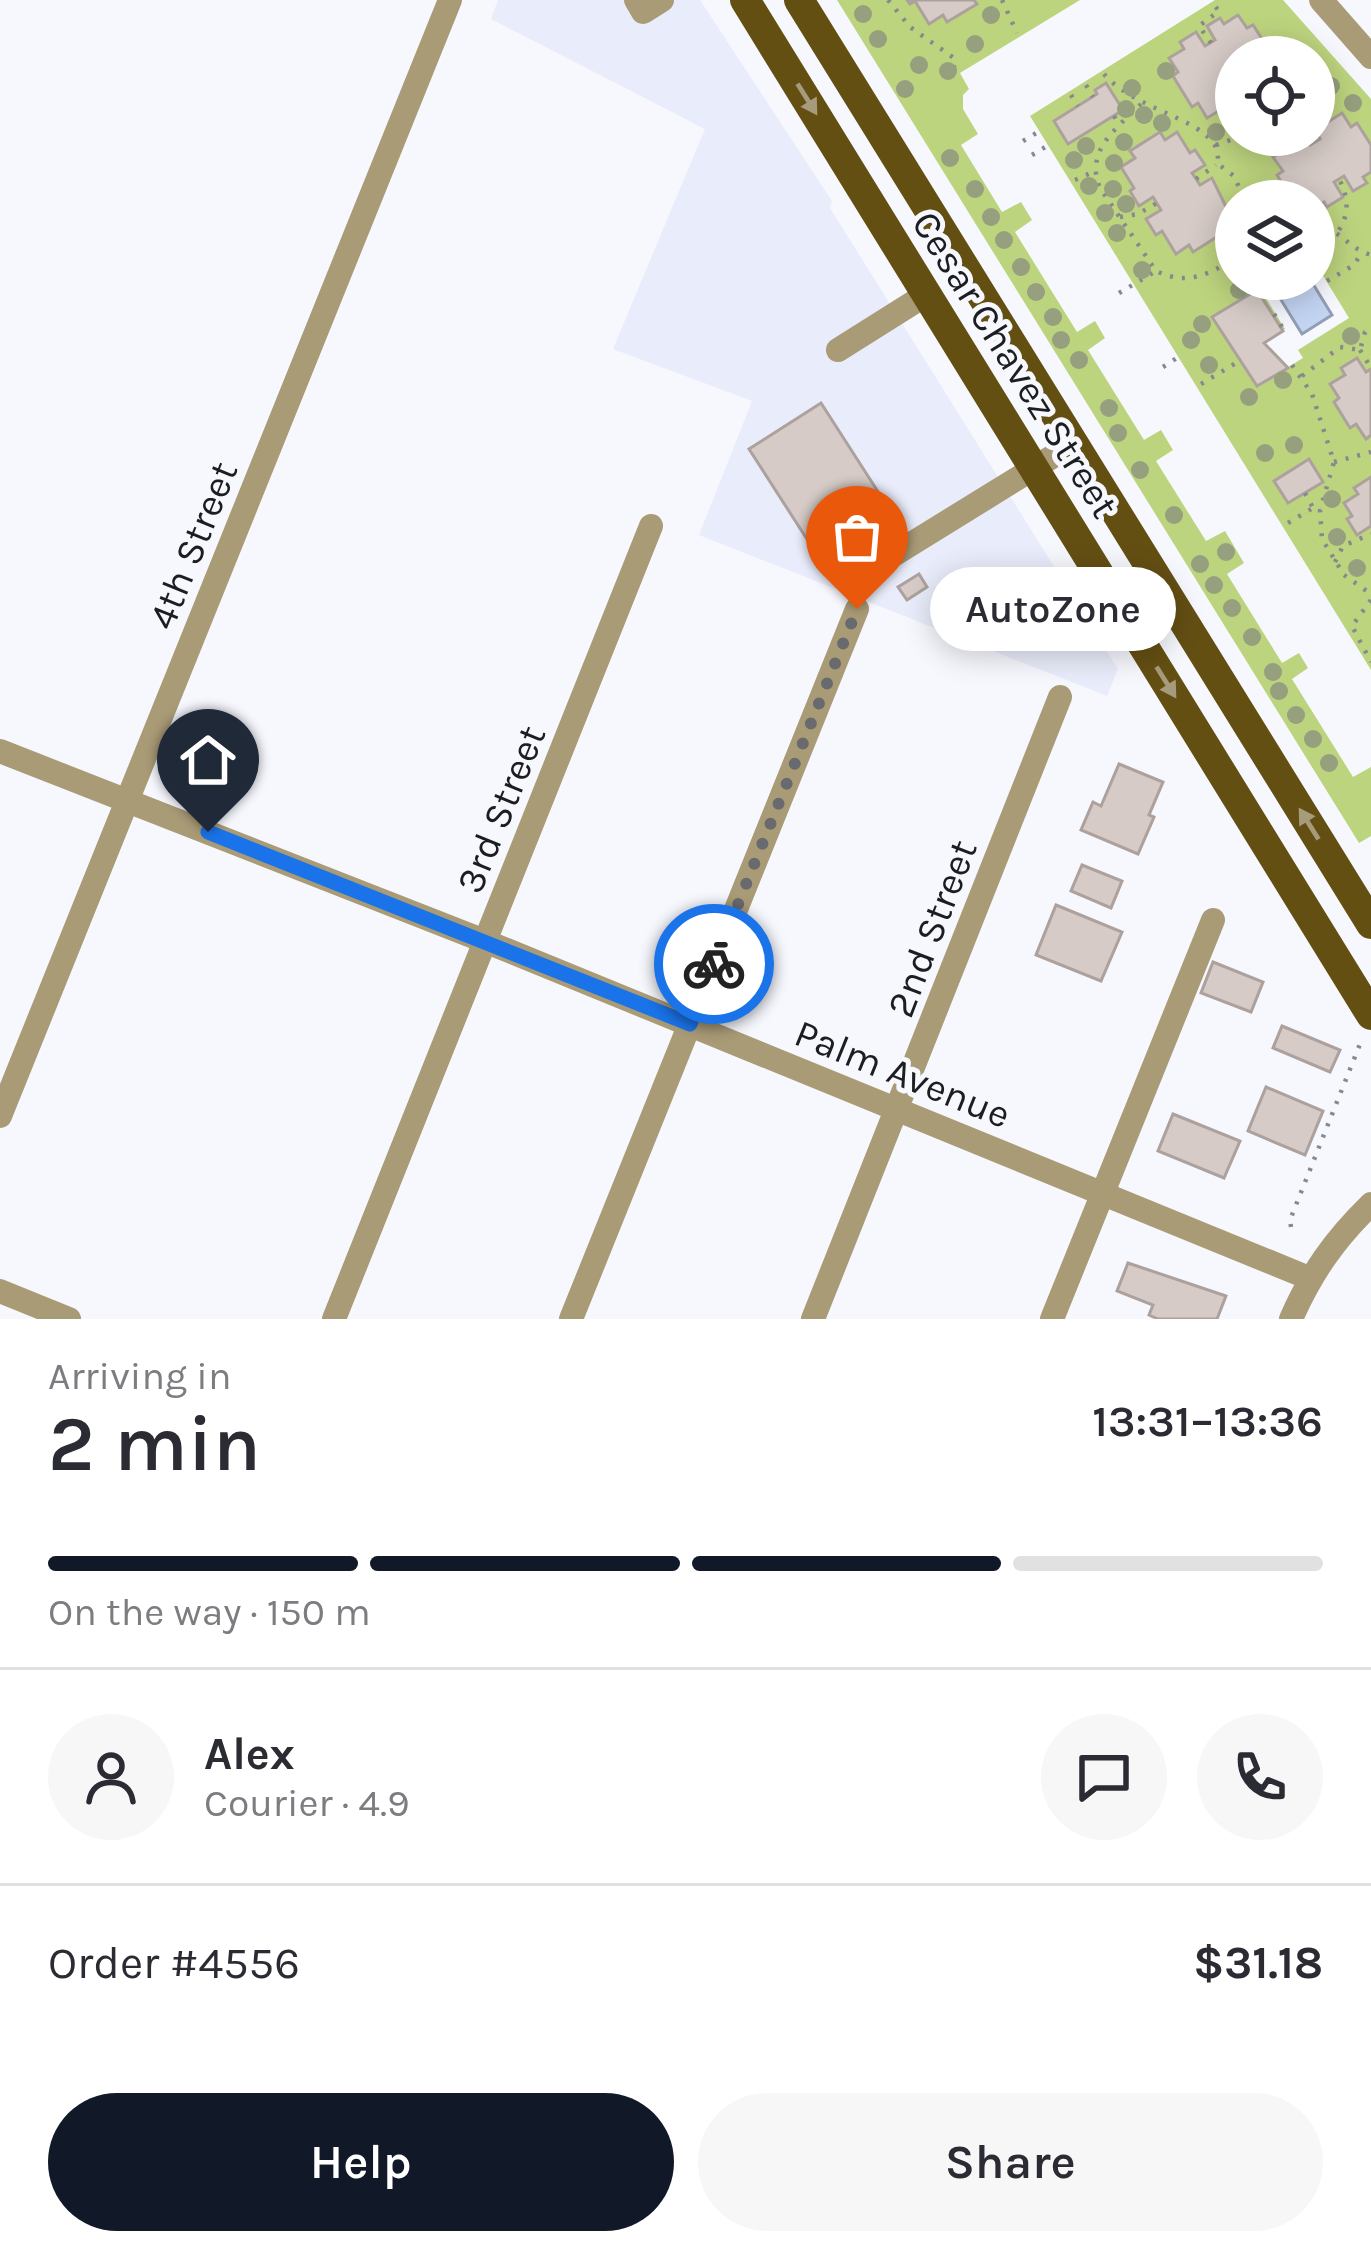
<!DOCTYPE html>
<meta charset="utf-8">
<style>
body{margin:0;font-family:Karla,sans-serif;background:#f7f7f7;color:#2b2b33;height:100vh;display:flex;flex-direction:column;font-size:45px;white-space:nowrap}
*{box-sizing:border-box;margin:0}
p{font-size:39px;color:#7c7c81}
.icon{flex:none;width:66px;height:66px;fill:none;stroke:currentColor;stroke-width:2;stroke-linecap:round;stroke-linejoin:round}
.map{position:relative;height:1319px;overflow:hidden}
.panel{display:flex;flex-direction:column;background:#fff;flex:1}
.panel>*{flex:none}
.buttons{position:absolute;left:1215px;top:36px;display:grid;gap:24px}
.buttons a{display:grid;place-items:center;width:120px;height:120px;border-radius:50%;background:#fff;box-shadow:0 6px 30px #0003;font-size:60px}
.pin{position:absolute;display:grid;place-items:center;width:102px;height:102px;color:#fff;margin:-123px -51px;border-radius:50% 50% 50% 0;rotate:-45deg;box-shadow:0 0 12px #0007}
.pin .icon{rotate:45deg}
.courier{position:absolute;display:grid;place-items:center;width:120px;height:120px;margin:-60px;border:9px solid #1a73e8;border-radius:50%;background:#fff;color:#222;box-shadow:0 3px 15px #0007}
.bubble{position:absolute;height:84px;border-radius:42px;background:#fff;box-shadow:0 6px 30px #0003;font-size:39px;font-weight:600;line-height:84px;text-align:center}
.summary em{font-style:normal;font-weight:600}
.summary div{display:flex;flex-direction:column-reverse}
.summary{display:flex;align-items:center;justify-content:space-between;height:204px;padding:0 48px}
h1{font-size:78px;font-weight:600;line-height:90px}
.bar{display:grid;grid-template-columns:repeat(4,1fr);gap:18px 12px;align-content:center;height:144px;padding:0 48px}
.bar i{height:15px;border-radius:9px;background:#e1e1e2}
.bar .on{background:#111827}
.bar p{grid-column:span 4}
.line{display:flex;align-items:center;gap:30px;padding:0 48px;border-top:3px solid #e1e1e2}
.line div{flex:1}
.round{display:grid;place-items:center;flex:none;width:126px;height:126px;border-radius:63px;background:#f7f7f7}
.cta{display:flex;gap:24px;margin-top:auto;padding:24px 48px}
.cta a{flex:1;height:138px;border-radius:72px;background:#111827;color:#fff;font-size:48px;font-weight:600;line-height:138px;text-align:center}
.cta a+a{background:#f7f7f7;color:#2b2b33}
.map>svg:first-child{display:block}
.built{fill:#e9ecfa}
.green{fill:#bdd47e;fill-rule:evenodd}
.water{fill:#c4d5f4;stroke:#929eb5;stroke-width:3}
.building{fill:#d6cbc6;stroke:#aca19d;stroke-width:3}
.lines{fill:none;stroke-linecap:round;stroke-linejoin:round}
.path{stroke:#88898e;stroke-width:4.5;stroke-dasharray:3 9;stroke-linecap:butt}
.minor{stroke:#aa9b77;stroke-width:24}
.major{stroke:#644f13;stroke-width:30}
.tree{fill:#969f7e}
.oneway{fill:#a69b7d}
.done{stroke:#696a6e;stroke-width:12;stroke-dasharray:0 21.6}
.route{stroke:#1a73e8;stroke-width:15}
.labels{text-anchor:middle;stroke-width:10;stroke-linejoin:round;paint-order:stroke}
.street-label{font-size:39px;fill:#1c1d21;stroke:#f7f8fe}
</style>
<div class="map">
<svg width="1371" height="1319" viewBox="0 0 1371 1319">
<rect width="100%" height="100%" fill="#f7f8fe"/>
<path class="built" d="M498 0H700L832 201 830 208 1118 669 1107 696 699 535 752 401 613 349 705 129 491 19Z"/>
<g class="green">
<path d="M837 0H1080L960 73 969 89 963 95V109L978 134 961 145 1002 212 1021 202 1032 220 1015 232 1077 332 1095 321 1105 338 1088 350 1144 440 1161 430 1173 450 1156 461 1206 541 1225 531 1244 563 1227 574 1282 663 1299 653 1308 668 1292 679 1353 777 1371 767V836L1359 843Z"/>
<path d="M1215 0H1283L1371 99V670L1030 116ZM1236 57H1314V135H1236ZM1236 201H1314V261L1349 318 1298 350 1303 358 1288 367 1264 344 1285 329 1254 279H1236Z"/>
</g>
<path class="water" d="M1276 279H1310L1332 315 1302 334 1270 282Z"/>
<g class="building">
<path d="M907 0H974L977 4 947 22 943 15 929 24 915 1 910 4Z"/>
<path d="M1238 15 1247 28 1253 25 1273 56 1236 57V86L1232 88 1236 107 1225 114 1222 109 1207 118 1198 103 1192 107 1173 76 1178 72 1169 58 1184 49 1180 42 1196 32 1205 46 1215 40 1207 26 1220 18 1224 24Z"/>
<path d="M1106 83 1123 110 1068 144 1054 121 1097 94 1095 90Z"/>
<path d="M1342 113 1351 127 1357 123 1371 145V172L1363 177 1367 183 1353 191 1344 176 1334 182 1343 197 1327 207 1324 202 1314 209V201H1302L1300 197 1293 201 1277 175 1283 171 1273 157 1288 148 1284 141 1293 135H1303L1310 145 1320 139 1314 123 1324 116 1328 122Z"/>
<path d="M1160 132 1165 140 1177 132 1190 153 1195 150 1205 165 1192 173 1200 185 1212 178 1232 219 1219 227 1223 233 1193 252 1189 245 1176 254 1162 231 1156 235 1146 219 1161 210 1153 197 1139 206 1130 191 1134 188 1121 167 1135 158 1130 151Z"/>
<path d="M1257 290 1283 331 1264 343 1288 368 1257 386 1212 317Z"/>
<path d="M1357 358 1366 372 1371 369V435L1366 439 1356 424 1350 428 1334 402 1339 398 1330 384 1345 375 1341 368Z"/>
<path d="M821 403 884 501 812 547 749 449Z"/>
<path d="M1309 459 1323 482 1288 503 1274 481Z"/>
<path d="M1371 477V526L1357 535 1347 519 1352 516 1344 503 1358 494 1354 488Z"/>
<path d="M919 574 927 587 907 600 898 587Z"/>
<path d="M1119 764 1163 782 1149 815 1154 817 1138 854 1081 830 1093 802 1101 806Z"/>
<path d="M1082 865 1122 881 1111 908 1071 891Z"/>
<path d="M1056 905 1122 932 1101 981 1036 955Z"/>
<path d="M1213 962 1263 982 1251 1012 1201 993Z"/>
<path d="M1282 1026 1340 1050 1330 1072 1273 1048Z"/>
<path d="M1266 1087 1323 1111 1305 1155 1248 1131Z"/>
<path d="M1173 1114 1240 1141 1224 1178 1158 1151Z"/>
<path d="M1128 1263 1226 1296 1217 1319H1158L1149 1315 1153 1305 1117 1291Z"/>
</g>
<g class="lines">
<g class="path">
<path d="M888 0 910 27 954 58V72"/>
<path d="M1002 0 1017 33"/>
<path d="M1211 43 1199 26 1219 11 1215 6"/>
<path d="M1104 74C1133 108 1196 117 1214 144 1218 150 1218 157 1218 164L1234 176 1245 201"/>
<path d="M1086 85 1093 97"/>
<path d="M1071 95 1078 106"/>
<path d="M1141 104C1117 128 1084 151 1100 188L1156 271C1187 286 1209 275 1236 257"/>
<path d="M1114 116 1120 126"/>
<path d="M1310 135 1315 142"/>
<path d="M1023 141 1043 129"/>
<path d="M1216 145 1245 135"/>
<path d="M1032 155 1052 143"/>
<path d="M1196 179 1216 165"/>
<path d="M1075 180 1093 172"/>
<path d="M1120 217 1138 214 1157 203"/>
<path d="M1314 226C1344 230 1345 247 1371 255"/>
<path d="M1339 230C1350 213 1348 196 1339 179"/>
<path d="M1327 281 1354 265 1362 252"/>
<path d="M1119 293 1156 271"/>
<path d="M1274 314 1284 330"/>
<path d="M1360 350 1371 368"/>
<path d="M1292 365 1312 394 1334 462 1320 510 1322 539 1344 575 1371 594"/>
<path d="M1163 367 1183 354"/>
<path d="M1302 376 1340 347 1360 350 1365 332 1371 327"/>
<path d="M1201 384 1241 360"/>
<path d="M1334 462 1371 452"/>
<path d="M1305 493 1313 508"/>
<path d="M1288 523 1313 508 1320 510"/>
<path d="M1335 562 1343 546 1371 534"/>
<path d="M1371 600 1352 626 1371 662"/>
<path d="M1291 1227 1290 1220 1360 1044"/>
</g>
<g class="minor">
<path d="M636 0 643 12 662 0"/>
<path d="M1321 0 1371 57"/>
<path d="M838 350 927 294"/>
<path d="M861 575 1073 444"/>
<path d="M1011 623 1096 569"/>
<path d="M0 751 487 942 1309 1278"/>
<path d="M0 1116 450 0"/>
<path d="M0 1291 69 1319"/>
<path d="M334 1319 651 526"/>
<path d="M571 1319 857 609"/>
<path d="M813 1319 1060 697"/>
<path d="M1052 1319 1213 920"/>
<path d="M1291 1319C1311 1273 1335 1239 1371 1204"/>
</g>
<g class="major">
<path d="M745 0 1371 1015"/>
<path d="M799 0 1371 924"/>
</g>
</g>
<g class="tree">
<circle cx="863" cy="14" r="9"/>
<circle cx="991" cy="15" r="9"/>
<circle cx="878" cy="39" r="9"/>
<circle cx="975" cy="44" r="9"/>
<circle cx="919" cy="65" r="9"/>
<circle cx="948" cy="71" r="9"/>
<circle cx="1166" cy="71" r="9"/>
<circle cx="1331" cy="86" r="9"/>
<circle cx="1132" cy="88" r="9"/>
<circle cx="905" cy="89" r="9"/>
<circle cx="1353" cy="103" r="9"/>
<circle cx="1126" cy="109" r="9"/>
<circle cx="1144" cy="115" r="9"/>
<circle cx="1162" cy="123" r="9"/>
<circle cx="1216" cy="132" r="9"/>
<circle cx="1124" cy="142" r="9"/>
<circle cx="1086" cy="146" r="9"/>
<circle cx="950" cy="158" r="9"/>
<circle cx="1074" cy="160" r="9"/>
<circle cx="1114" cy="163" r="9"/>
<circle cx="1089" cy="186" r="9"/>
<circle cx="975" cy="189" r="9"/>
<circle cx="1113" cy="189" r="9"/>
<circle cx="1126" cy="204" r="9"/>
<circle cx="1105" cy="213" r="9"/>
<circle cx="991" cy="217" r="9"/>
<circle cx="1117" cy="233" r="9"/>
<circle cx="1004" cy="240" r="9"/>
<circle cx="1021" cy="267" r="9"/>
<circle cx="1142" cy="270" r="9"/>
<circle cx="1239" cy="290" r="9"/>
<circle cx="1036" cy="292" r="9"/>
<circle cx="1053" cy="317" r="9"/>
<circle cx="1202" cy="324" r="9"/>
<circle cx="1351" cy="336" r="9"/>
<circle cx="1061" cy="340" r="9"/>
<circle cx="1191" cy="340" r="9"/>
<circle cx="1079" cy="360" r="9"/>
<circle cx="1209" cy="365" r="9"/>
<circle cx="1283" cy="380" r="9"/>
<circle cx="1249" cy="397" r="9"/>
<circle cx="1109" cy="408" r="9"/>
<circle cx="1118" cy="433" r="9"/>
<circle cx="1294" cy="445" r="9"/>
<circle cx="1265" cy="453" r="9"/>
<circle cx="1140" cy="470" r="9"/>
<circle cx="1332" cy="499" r="9"/>
<circle cx="1174" cy="515" r="9"/>
<circle cx="1337" cy="537" r="9"/>
<circle cx="1226" cy="552" r="9"/>
<circle cx="1200" cy="564" r="9"/>
<circle cx="1357" cy="568" r="9"/>
<circle cx="1214" cy="585" r="9"/>
<circle cx="1232" cy="608" r="9"/>
<circle cx="1252" cy="637" r="9"/>
<circle cx="1273" cy="672" r="9"/>
<circle cx="1279" cy="691" r="9"/>
<circle cx="1296" cy="715" r="9"/>
<circle cx="1313" cy="739" r="9"/>
<circle cx="1329" cy="763" r="9"/>
</g>
<defs><path id="oneway-solid" d="M-6-.8H1V-3.2L6.5 0L1 3.2V.8H-6Z" transform="scale(3)"/></defs>
<g class="oneway">
<use href="#oneway-solid" transform="translate(807 99) rotate(58)"/>
<use href="#oneway-solid" transform="translate(1166 682) rotate(58)"/>
<use href="#oneway-solid" transform="translate(1309 824) rotate(-122)"/>
</g>
<g class="lines">
<path class="done" d="M714 964 857 609"/>
<path class="route" d="M208 832 690 1024 714 964"/>
</g>
<g class="labels">
<g class="street-label">
<text transform="translate(1016 364) rotate(58)" y="14">Cesar Chavez Street</text>
<text transform="translate(192 545) rotate(-68)" y="14">4th Street</text>
<text transform="translate(500 809) rotate(-68)" y="14">3rd Street</text>
<text transform="translate(931 928) rotate(-69)" y="14">2nd Street</text>
<text transform="translate(903 1073) rotate(22)" y="14">Palm Avenue</text>
</g>
</g>
</svg>
<div class="buttons">
<a><svg class="icon" aria-label="locate" viewBox="0 0 24 24"><circle cx="12" cy="12" r="6"/><path d="M12 2v4M12 18v4M2 12h4M18 12h4"/></svg></a>
<a><svg class="icon" aria-label="layers" viewBox="0 0 24 24"><path d="M12 4l9 5-9 5-9-5zM3 14l9 5 9-5"/></svg></a>
</div>
<div class="pin" style="left:857px;top:609px;background:#ea580c"><svg class="icon" aria-label="bag" viewBox="0 0 24 24"><path d="M5 8h14l-1 12H6zM9 8a3 3 0 0 1 6 0"/></svg></div>
<div class="pin" style="left:208px;top:832px;background:#1f2937"><svg class="icon" aria-label="home" viewBox="0 0 24 24"><path d="M3 11l9-7 9 7M6 9v11h12V9"/></svg></div>
<div class="courier" style="left:714px;top:964px"><svg class="icon" aria-label="bike" viewBox="0 0 24 24"><circle cx="6" cy="16" r="4"/><circle cx="18" cy="16" r="4"/><path d="M6 16l4-8h5l3 8M10 8l3 8H6M13 5h3"/></svg></div>
<div class="bubble" style="left:930px;top:567px;width:246px">AutoZone</div>
</div>
<section class="panel">
<div class="summary"><div><h1>2 min</h1><p>Arriving in</p></div><em>13:31–13:36</em></div>
<div class="bar"><i class="on"></i><i class="on"></i><i class="on"></i><i></i><p>On the way · 150 m</p></div>
<div class="line" style="height:216px"><a class="round"><svg class="icon" aria-label="person" viewBox="0 0 24 24"><circle cx="12" cy="8" r="4"/><path d="M4 21q1-7 8-7t8 7"/></svg></a><div><b>Alex</b><p>Courier · 4.9</p></div><a class="round"><svg class="icon" aria-label="chat" viewBox="0 0 24 24"><path d="M4 5h16v11H9l-5 4z"/></svg></a><a class="round"><svg class="icon" aria-label="phone" viewBox="0 0 24 24"><path d="M5 4h4l2 5-3 2q2 4 5 5l2-3 5 2v4C11 20 4 13 5 4z"/></svg></a></div>
<div class="line" style="height:156px"><div>Order #4556</div><b>$31.18</b></div>
<div class="cta"><a>Help</a><a>Share</a></div>
</section>
